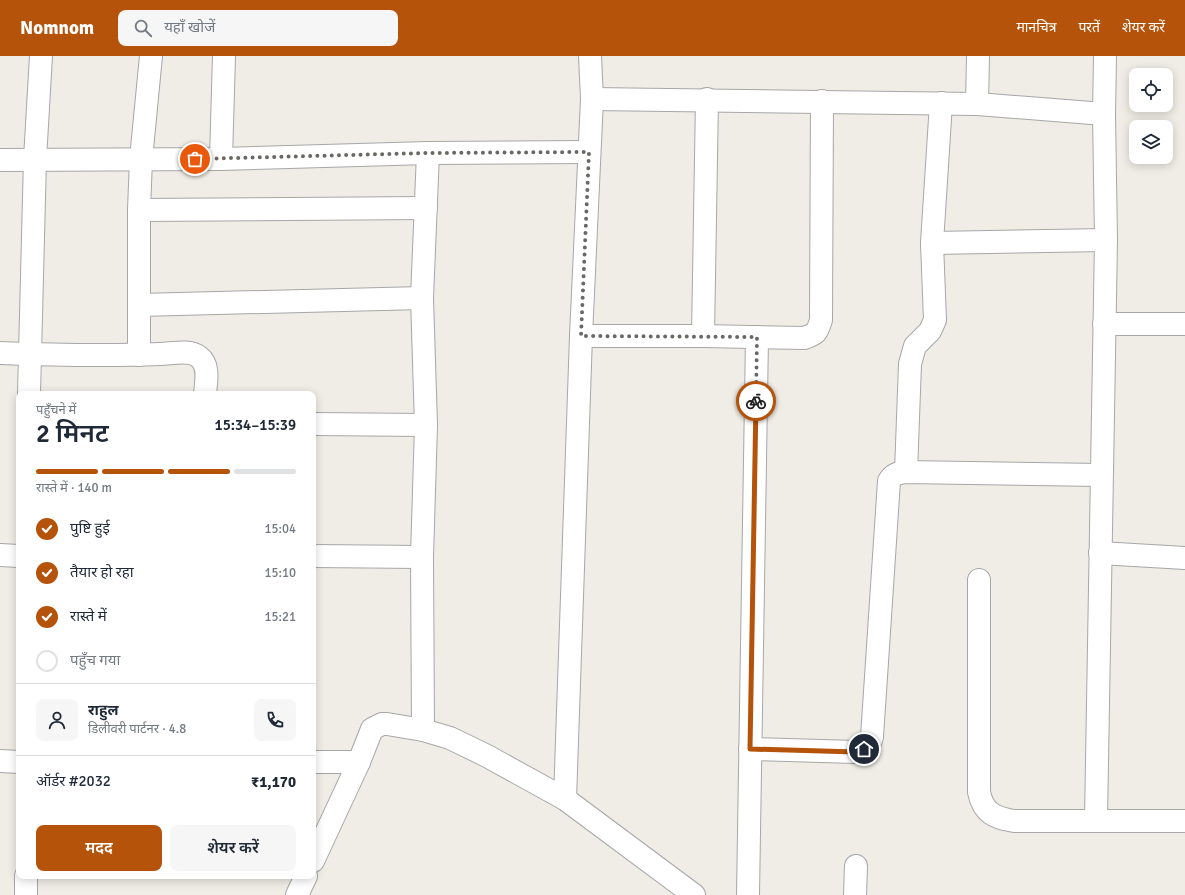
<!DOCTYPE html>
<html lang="hi">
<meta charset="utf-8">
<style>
body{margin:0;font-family:Signika,"Noto Sans Devanagari",sans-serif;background:#f6f6f7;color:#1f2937;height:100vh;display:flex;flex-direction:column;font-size:15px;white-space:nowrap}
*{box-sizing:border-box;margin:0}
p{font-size:13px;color:#747a83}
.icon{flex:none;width:22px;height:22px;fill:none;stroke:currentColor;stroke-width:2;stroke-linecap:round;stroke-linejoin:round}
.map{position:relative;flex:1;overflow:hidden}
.sheet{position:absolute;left:16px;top:335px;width:300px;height:488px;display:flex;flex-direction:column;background:#fff;border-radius:8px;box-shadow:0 2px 10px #0003}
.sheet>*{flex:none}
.controls{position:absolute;left:1129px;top:12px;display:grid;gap:8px}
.controls a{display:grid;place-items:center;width:44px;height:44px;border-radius:8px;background:#fff;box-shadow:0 2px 10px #0003;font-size:20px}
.pin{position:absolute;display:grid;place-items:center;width:34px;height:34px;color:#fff;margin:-17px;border:2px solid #fff;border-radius:50%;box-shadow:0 1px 4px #0007}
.courier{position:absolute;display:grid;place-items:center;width:40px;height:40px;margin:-20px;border:3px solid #b45309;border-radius:50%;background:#fff;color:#222;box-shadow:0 1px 5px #0007}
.headline em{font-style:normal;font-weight:600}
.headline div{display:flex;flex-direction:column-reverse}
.headline{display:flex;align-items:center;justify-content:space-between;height:68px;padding:0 20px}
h1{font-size:26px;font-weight:600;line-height:30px}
.bar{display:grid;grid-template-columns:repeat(4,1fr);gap:6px 4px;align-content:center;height:48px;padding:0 20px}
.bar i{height:5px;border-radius:3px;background:#e0e1e3}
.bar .current{background:#b45309}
.bar p{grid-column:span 4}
.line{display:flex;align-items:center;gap:10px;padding:0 20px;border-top:1px solid #e0e1e3}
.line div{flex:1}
.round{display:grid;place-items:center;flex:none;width:42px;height:42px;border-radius:8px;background:#f6f6f7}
ol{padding:0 20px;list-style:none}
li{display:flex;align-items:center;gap:12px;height:44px}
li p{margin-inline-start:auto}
li .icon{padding:4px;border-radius:50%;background:#b45309;color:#fff;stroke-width:4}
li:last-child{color:#747a83}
li i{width:22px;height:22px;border:2px solid #e0e1e3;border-radius:50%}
.primary-button{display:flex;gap:8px;margin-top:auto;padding:8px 20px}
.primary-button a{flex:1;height:46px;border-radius:8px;background:#b45309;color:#fff;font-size:16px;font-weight:600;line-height:46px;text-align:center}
.primary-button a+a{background:#f6f6f7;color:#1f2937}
header{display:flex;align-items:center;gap:24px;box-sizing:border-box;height:56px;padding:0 20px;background:#b45309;color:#fff}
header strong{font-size:19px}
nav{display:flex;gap:22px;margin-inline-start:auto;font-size:14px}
.search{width:280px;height:36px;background:#f6f6f7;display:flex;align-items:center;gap:10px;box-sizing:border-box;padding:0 14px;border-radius:8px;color:#747a83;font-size:15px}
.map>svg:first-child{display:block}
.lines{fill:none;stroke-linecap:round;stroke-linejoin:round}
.minor-casing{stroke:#a7a7a7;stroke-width:24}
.minor{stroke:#fff;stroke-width:22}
.done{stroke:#696865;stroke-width:4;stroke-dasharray:0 7.2}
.route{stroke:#b45309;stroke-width:5}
</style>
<header>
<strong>Nomnom</strong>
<div class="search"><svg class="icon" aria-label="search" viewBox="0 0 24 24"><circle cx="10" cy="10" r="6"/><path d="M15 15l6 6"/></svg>यहाँ खोजें</div>
<nav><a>मानचित्र</a><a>परतें</a><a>शेयर करें</a></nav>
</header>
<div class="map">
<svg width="1185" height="839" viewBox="0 0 1185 839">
<rect width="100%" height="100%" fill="#f0ede6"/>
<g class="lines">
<defs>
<g id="minor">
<path d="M592 43 977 48 1104 58"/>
<path d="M977 48 978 0"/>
<path d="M221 103 224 0"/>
<path d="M0 104 221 103 428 97 589 96"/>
<path d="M139 154 426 152"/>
<path d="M932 187 1106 184"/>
<path d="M139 249 422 242"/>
<path d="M1104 268H1185"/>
<path d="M581 280H703L804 282C816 278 817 277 821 264L822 45"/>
<path d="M703 280 707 43"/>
<path d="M0 297C53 299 107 300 160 298 171 298 190 293 199 301 210 309 206 326 205 338"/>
<path d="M139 299V154L141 103 151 0"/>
<path d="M29 338 35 103 41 0"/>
<path d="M313 368 426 369"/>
<path d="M906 416 910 308 915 290 930 275 935 264 932 187 941 47"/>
<path d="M1100 497 1185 502"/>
<path d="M0 499 19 500"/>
<path d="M313 500 422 501"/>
<path d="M979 524V736C983 757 995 762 1014 765H1185"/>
<path d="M423 674 422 501 426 369 422 242 428 97"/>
<path d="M750 693 856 696C866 694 870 690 872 681L889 425C893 418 898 417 906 416L1101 419"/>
<path d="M0 705 19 706"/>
<path d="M313 706H359"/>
<path d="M565 743 581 280 592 43 590 0"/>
<path d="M1096 764 1106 184 1104 58 1105 0"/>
<path d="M313 805 359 706 372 673 382 668H387L423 674 450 682 487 700 565 743 694 839"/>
<path d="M26 839V820"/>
<path d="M297 839 306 820"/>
<path d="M748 839 757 281"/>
<path d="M855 839 856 810"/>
</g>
</defs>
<use href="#minor" class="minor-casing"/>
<use href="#minor" class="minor"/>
</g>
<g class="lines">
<path class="done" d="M195 103 428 97 589 96 581 280 757 281 756 345"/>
<path class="route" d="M756 345 750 693 856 696 864 693"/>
</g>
</svg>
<div class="controls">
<a><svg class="icon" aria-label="locate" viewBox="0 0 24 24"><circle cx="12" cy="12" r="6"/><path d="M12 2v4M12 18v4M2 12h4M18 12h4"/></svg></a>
<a><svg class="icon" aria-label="layers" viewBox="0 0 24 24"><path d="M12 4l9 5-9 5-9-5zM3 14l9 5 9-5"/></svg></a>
</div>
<div class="pin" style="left:195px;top:103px;background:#ea580c"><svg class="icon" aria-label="bag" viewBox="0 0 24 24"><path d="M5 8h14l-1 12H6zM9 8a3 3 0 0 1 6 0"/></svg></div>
<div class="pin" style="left:864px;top:693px;background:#1f2937"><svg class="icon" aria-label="home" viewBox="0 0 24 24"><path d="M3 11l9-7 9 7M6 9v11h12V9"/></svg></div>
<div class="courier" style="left:756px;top:345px"><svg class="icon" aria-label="bike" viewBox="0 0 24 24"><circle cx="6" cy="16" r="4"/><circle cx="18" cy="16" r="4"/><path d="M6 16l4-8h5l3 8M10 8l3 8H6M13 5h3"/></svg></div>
<section class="sheet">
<div class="headline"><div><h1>2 मिनट</h1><p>पहुँचने में</p></div><em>15:34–15:39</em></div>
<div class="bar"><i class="current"></i><i class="current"></i><i class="current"></i><i></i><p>रास्ते में · 140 m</p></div>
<ol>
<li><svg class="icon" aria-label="check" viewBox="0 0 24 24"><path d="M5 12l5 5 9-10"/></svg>पुष्टि हुई<p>15:04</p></li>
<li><svg class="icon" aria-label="check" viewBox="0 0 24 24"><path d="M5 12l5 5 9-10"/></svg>तैयार हो रहा<p>15:10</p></li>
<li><svg class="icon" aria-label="check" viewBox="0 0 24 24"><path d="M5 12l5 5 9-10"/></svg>रास्ते में<p>15:21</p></li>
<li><i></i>पहुँच गया</li>
</ol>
<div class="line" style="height:72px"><a class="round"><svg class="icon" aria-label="person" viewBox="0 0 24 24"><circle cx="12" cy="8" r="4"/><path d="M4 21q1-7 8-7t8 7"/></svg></a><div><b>राहुल</b><p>डिलीवरी पार्टनर · 4.8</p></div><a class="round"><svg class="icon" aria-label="phone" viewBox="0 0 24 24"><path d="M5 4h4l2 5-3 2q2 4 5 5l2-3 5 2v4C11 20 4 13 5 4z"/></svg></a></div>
<div class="line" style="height:52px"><div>ऑर्डर #2032</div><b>₹1,170</b></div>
<div class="primary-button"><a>मदद</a><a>शेयर करें</a></div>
</section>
</div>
